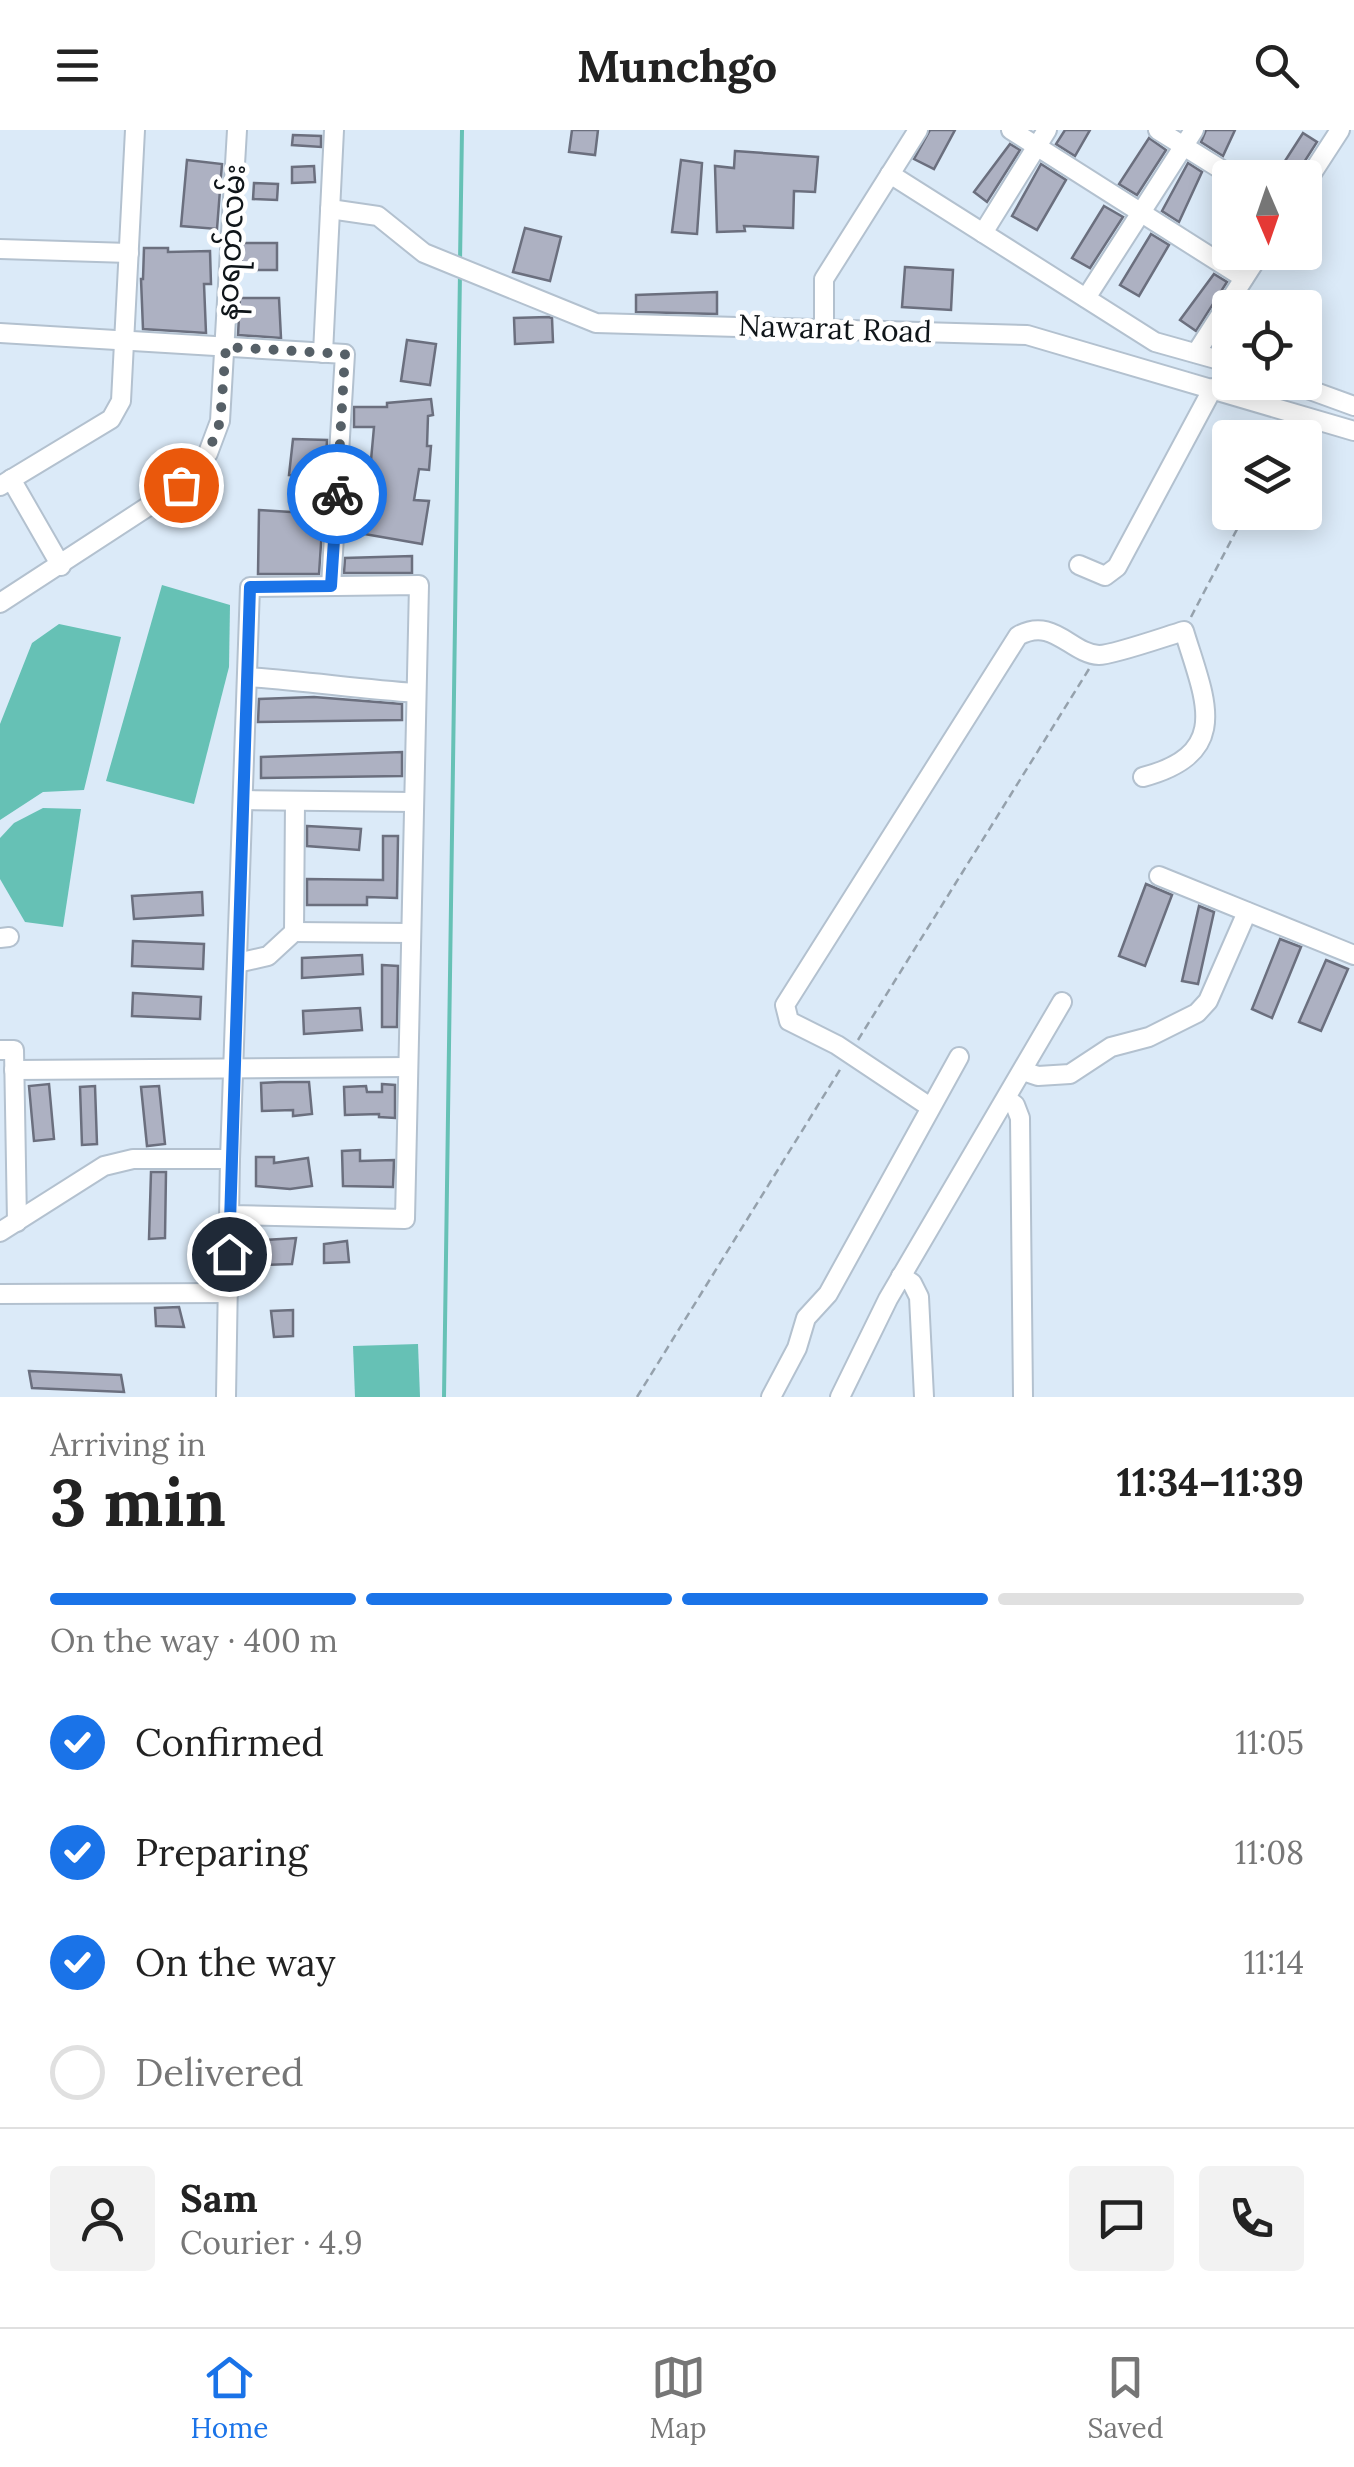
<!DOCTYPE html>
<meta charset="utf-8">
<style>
body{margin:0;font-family:Lora,"Noto Sans Myanmar",serif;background:#f2f2f2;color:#222;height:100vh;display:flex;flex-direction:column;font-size:38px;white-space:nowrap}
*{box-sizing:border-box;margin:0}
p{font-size:32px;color:#767676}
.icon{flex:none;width:55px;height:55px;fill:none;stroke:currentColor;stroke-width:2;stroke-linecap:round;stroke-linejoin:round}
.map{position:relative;height:1267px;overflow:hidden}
.panel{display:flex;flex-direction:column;background:#fff;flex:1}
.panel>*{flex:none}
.needle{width:65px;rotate:178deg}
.controls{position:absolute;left:1212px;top:30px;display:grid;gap:20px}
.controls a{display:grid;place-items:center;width:110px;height:110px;border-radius:10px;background:#fff;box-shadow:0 5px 25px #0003;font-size:50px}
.pin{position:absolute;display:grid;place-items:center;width:85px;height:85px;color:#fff;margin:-42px;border:5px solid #fff;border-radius:50%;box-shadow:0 2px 10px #0007}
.courier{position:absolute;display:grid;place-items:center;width:100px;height:100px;margin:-50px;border:8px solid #1a73e8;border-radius:50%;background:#fff;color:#222;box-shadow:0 2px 12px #0007}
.head em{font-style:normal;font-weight:700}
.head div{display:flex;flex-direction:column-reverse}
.head{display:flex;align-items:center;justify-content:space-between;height:170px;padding:0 50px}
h1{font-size:65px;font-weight:700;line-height:75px}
.bar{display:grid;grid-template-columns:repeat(4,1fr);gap:15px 10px;align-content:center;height:120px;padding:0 50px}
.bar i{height:12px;border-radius:8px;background:#e0e0e0}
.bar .active{background:#1a73e8}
.bar p{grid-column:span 4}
.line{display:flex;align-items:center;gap:25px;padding:0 50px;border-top:2px solid #e0e0e0}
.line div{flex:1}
.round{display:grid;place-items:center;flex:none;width:105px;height:105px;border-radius:10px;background:#f2f2f2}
ol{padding:0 50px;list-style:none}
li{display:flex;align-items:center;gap:30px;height:110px}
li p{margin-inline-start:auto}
li .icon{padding:10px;border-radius:50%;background:#1a73e8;color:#fff;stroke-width:4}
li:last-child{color:#767676}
li i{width:55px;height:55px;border:5px solid #e0e0e0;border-radius:50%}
header{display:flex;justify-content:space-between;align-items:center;height:130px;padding:0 50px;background:#fff;font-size:45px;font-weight:700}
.dock{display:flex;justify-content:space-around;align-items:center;height:140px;border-top:2px solid #e0e0e0;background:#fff;font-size:28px;color:#767676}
.dock a{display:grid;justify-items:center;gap:5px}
.dock .active{color:#1a73e8}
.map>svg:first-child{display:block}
.water{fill:#66c1b5}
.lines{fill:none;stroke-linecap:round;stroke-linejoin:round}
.stream{stroke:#66c1b5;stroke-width:4}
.building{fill:#adb1c2;stroke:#6b6f7e;stroke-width:2.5}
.minor-casing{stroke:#b3c1cf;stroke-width:22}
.path{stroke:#95a1ac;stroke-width:2.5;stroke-dasharray:8 5;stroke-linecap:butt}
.minor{stroke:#fff;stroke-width:18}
.done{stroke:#566067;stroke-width:10;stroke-dasharray:0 18}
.route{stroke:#1a73e8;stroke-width:12}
.labels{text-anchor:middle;stroke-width:9;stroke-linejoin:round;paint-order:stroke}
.street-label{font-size:30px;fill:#0f1519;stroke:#fff}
</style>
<header><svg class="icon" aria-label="menu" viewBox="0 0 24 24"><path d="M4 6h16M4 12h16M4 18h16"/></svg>Munchgo<svg class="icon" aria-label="search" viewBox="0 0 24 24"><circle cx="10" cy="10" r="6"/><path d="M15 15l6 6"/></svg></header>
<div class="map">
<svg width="1354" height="1267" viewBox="0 0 1354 1267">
<rect width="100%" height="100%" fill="#dbeaf8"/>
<g class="water">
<path d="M162 455 230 475 229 537 194 674 106 651Z"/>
<path d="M59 494 121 507 84 660 43 662 0 690V594L32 513Z"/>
<path d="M43 678 81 679 63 797 25 792 0 749V708L14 693Z"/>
<path d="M418 1214 420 1267H355L353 1216Z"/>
</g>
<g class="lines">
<g class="stream">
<path d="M460 132 462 0"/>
<path d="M444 1267 460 142"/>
</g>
</g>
<g class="building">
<path d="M572 0H598L595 25 569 22Z"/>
<path d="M930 0H955L934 39 914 29Z"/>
<path d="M1065 0H1090L1075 26 1056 14Z"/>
<path d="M1206 0H1235L1223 26 1201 12Z"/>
<path d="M1303 3 1317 12 1294 48H1274Z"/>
<path d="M293 5 321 6V17L292 15Z"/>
<path d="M1149 8 1166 20 1137 65 1119 54Z"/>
<path d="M1010 14 1020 20 987 72 974 62Z"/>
<path d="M735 21 818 27 815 62 794 61 793 98 744 96 745 101 717 102 715 36 734 38Z"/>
<path d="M187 30 222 34 217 99 181 96Z"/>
<path d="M681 30 702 33 697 104 672 102Z"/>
<path d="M1188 33 1202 42 1179 92 1162 81Z"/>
<path d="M1041 34 1066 50 1037 100 1012 86Z"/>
<path d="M314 36 315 52 292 53V37Z"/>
<path d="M254 53 278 54 277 70 253 69Z"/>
<path d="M1104 76 1123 87 1090 138 1072 128Z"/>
<path d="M525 98 561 107 550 151 513 142Z"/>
<path d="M1151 104 1169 115 1139 166 1120 155Z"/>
<path d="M243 113H277V140H241Z"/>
<path d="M144 118H168V122L210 121 211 154H204L206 203 143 199 141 149H143Z"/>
<path d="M905 137 953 140 951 180 902 177Z"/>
<path d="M1214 144 1227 152 1196 201 1180 190Z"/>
<path d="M717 162V184L636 182V165Z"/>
<path d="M240 168H279L281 208 238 205Z"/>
<path d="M548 187 552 188 553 212 515 214 514 188Z"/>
<path d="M407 210 436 214 430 255 401 251Z"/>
<path d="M431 269 433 285 428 286 427 316H431L429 340 419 339 414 370 429 371 422 414 347 401 351 338 370 341 374 297H354V277H387V273Z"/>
<path d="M293 309 327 310 325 347 289 345Z"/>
<path d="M259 380 323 384 319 444H258Z"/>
<path d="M412 426V443H344L345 428Z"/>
<path d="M314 567 402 574V590L258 592 259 569Z"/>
<path d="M402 622V646L261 648V627Z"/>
<path d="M307 696 361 699 359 720 307 716Z"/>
<path d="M383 706H398L397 768 367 767V775H307V749L383 750Z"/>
<path d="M1146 754 1172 765 1145 836 1119 826Z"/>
<path d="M202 762 203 785 134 789 132 766Z"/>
<path d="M1199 776 1214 782 1198 854 1182 851Z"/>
<path d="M1280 809 1301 817 1272 888 1252 879Z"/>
<path d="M133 811 204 814 203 839 132 836Z"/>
<path d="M362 825 363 844 302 848V828Z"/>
<path d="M1326 830 1348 839 1321 901 1299 892Z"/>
<path d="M382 835 398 836 397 897H382Z"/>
<path d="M133 863 201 867 200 889 132 886Z"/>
<path d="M360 878 362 900 304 904 303 881Z"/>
<path d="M280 952H309L312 984 293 986V980L262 981 261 953Z"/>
<path d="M49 954 54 1009 34 1011 29 956Z"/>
<path d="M382 954 395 955V988L379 987V984L345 985 344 957 366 956 367 962H382Z"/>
<path d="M95 956 97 1014 82 1015 80 957Z"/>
<path d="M159 956 165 1014 147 1016 141 957Z"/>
<path d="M360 1020V1031L394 1030 393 1057 343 1056 342 1021Z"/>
<path d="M256 1027H274V1033L308 1028 312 1056 290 1059 256 1056Z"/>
<path d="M151 1042H166L165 1108 149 1109Z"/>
<path d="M296 1108 292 1134 263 1135 265 1110Z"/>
<path d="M347 1111 349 1132 324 1133V1114Z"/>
<path d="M179 1177 184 1197 156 1196 155 1178Z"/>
<path d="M293 1180V1206L274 1207 271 1181Z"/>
<path d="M29 1241 121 1245 124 1262 32 1258Z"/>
</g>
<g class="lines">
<defs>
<g id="minor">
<path d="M1011 0 1244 148"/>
<path d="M1158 0 1235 48"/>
<path d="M890 44 1155 212 1230 233"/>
<path d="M1305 54 1340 0"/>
<path d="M330 79 378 86 424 123 596 193 1027 205 1354 301"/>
<path d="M983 103 1047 0"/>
<path d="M0 119 129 123"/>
<path d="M1086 168 1194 0"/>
<path d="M824 197V149L918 0"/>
<path d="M0 203 345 224 331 456"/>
<path d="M323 223 334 0"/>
<path d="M1196 223 1261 122"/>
<path d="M1288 252 1354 276"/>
<path d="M11 349 61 436"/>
<path d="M0 356 111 289 121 271 135 0"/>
<path d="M1079 435 1105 446 1117 437 1213 258"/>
<path d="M0 473 181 355 208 323 220 291 237 0"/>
<path d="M247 547C304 551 360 559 416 563"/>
<path d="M243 670 414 672"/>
<path d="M1159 746 1354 825"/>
<path d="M294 802 411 803"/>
<path d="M0 808 9 807"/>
<path d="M237 833 268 826 294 802 295 671"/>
<path d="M0 920H14L17 1092"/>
<path d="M14 940 408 937"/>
<path d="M1023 941 1038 946 1070 944 1111 917 1149 907 1197 883 1208 871 1247 782"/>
<path d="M1007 969 1015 975 1020 988 1023 1267"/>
<path d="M930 977 837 915 789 891 785 875 1018 506C1053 486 1071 524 1099 525 1113 525 1167 506 1184 501 1205 570 1233 623 1143 647"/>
<path d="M0 1102 104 1036 133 1029H230"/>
<path d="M901 1146 912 1153 919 1167 924 1267"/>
<path d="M0 1164 228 1163"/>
<path d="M226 1267 230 1029 250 457 419 455 405 1089 230 1085"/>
<path d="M771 1267 797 1218 806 1188 828 1164 959 927"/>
<path d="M840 1267 888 1169 1062 872"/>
</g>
</defs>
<use href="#minor" class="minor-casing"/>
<g class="path">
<path d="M1286 308 1291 297"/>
<path d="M1191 487 1246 382"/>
<path d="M858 910 1089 539"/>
<path d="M637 1267 841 938"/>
</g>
<use href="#minor" class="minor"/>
</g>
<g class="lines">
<path class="done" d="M181 355 208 323 220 292 226 217 345 224 337 364"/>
<path class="route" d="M229 1124 250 457 331 456 337 364"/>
</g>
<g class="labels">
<g class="street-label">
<text transform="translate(231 112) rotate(-87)" y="10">နဝရတ်လမ်း</text>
<text transform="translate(835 199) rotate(2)" y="10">Nawarat Road</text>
</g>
</g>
</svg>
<div class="controls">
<a><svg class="needle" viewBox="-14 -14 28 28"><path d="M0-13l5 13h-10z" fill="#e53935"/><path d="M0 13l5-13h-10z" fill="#767676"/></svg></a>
<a><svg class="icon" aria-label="locate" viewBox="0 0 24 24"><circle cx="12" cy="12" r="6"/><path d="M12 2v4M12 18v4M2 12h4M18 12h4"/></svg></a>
<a><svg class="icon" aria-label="layers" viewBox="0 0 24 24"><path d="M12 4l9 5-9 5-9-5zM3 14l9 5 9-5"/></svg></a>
</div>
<div class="pin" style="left:181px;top:355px;background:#ea580c"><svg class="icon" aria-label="bag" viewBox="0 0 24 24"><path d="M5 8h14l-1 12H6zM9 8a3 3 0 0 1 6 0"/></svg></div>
<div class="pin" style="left:229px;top:1124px;background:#1f2937"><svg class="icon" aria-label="home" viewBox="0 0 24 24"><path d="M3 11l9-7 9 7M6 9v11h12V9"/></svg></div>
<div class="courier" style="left:337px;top:364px"><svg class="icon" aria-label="bike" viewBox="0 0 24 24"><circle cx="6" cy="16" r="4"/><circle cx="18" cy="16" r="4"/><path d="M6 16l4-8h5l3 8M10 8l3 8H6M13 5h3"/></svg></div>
</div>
<section class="panel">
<div class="head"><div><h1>3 min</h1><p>Arriving in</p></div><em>11:34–11:39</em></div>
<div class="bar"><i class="active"></i><i class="active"></i><i class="active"></i><i></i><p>On the way · 400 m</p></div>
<ol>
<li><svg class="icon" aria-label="check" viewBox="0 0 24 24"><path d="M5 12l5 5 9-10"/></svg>Confirmed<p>11:05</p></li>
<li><svg class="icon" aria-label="check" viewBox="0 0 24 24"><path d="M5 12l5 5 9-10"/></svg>Preparing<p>11:08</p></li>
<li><svg class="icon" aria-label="check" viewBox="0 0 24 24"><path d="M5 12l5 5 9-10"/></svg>On the way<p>11:14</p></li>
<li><i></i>Delivered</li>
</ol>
<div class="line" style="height:180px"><a class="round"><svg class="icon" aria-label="person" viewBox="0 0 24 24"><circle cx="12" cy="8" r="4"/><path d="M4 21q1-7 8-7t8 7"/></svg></a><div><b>Sam</b><p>Courier · 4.9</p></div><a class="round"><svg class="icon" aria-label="chat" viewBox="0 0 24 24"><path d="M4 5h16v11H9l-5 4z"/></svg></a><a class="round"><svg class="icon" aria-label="phone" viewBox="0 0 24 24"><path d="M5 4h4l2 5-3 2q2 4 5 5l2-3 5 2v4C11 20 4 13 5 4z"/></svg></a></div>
</section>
<nav class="dock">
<a class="active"><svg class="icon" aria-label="home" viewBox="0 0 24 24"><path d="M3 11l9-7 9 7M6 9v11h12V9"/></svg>Home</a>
<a><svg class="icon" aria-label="map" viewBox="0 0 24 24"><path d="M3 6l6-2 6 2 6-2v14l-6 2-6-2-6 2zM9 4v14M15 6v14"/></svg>Map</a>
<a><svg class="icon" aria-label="saved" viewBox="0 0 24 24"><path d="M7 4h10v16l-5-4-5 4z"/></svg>Saved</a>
</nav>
